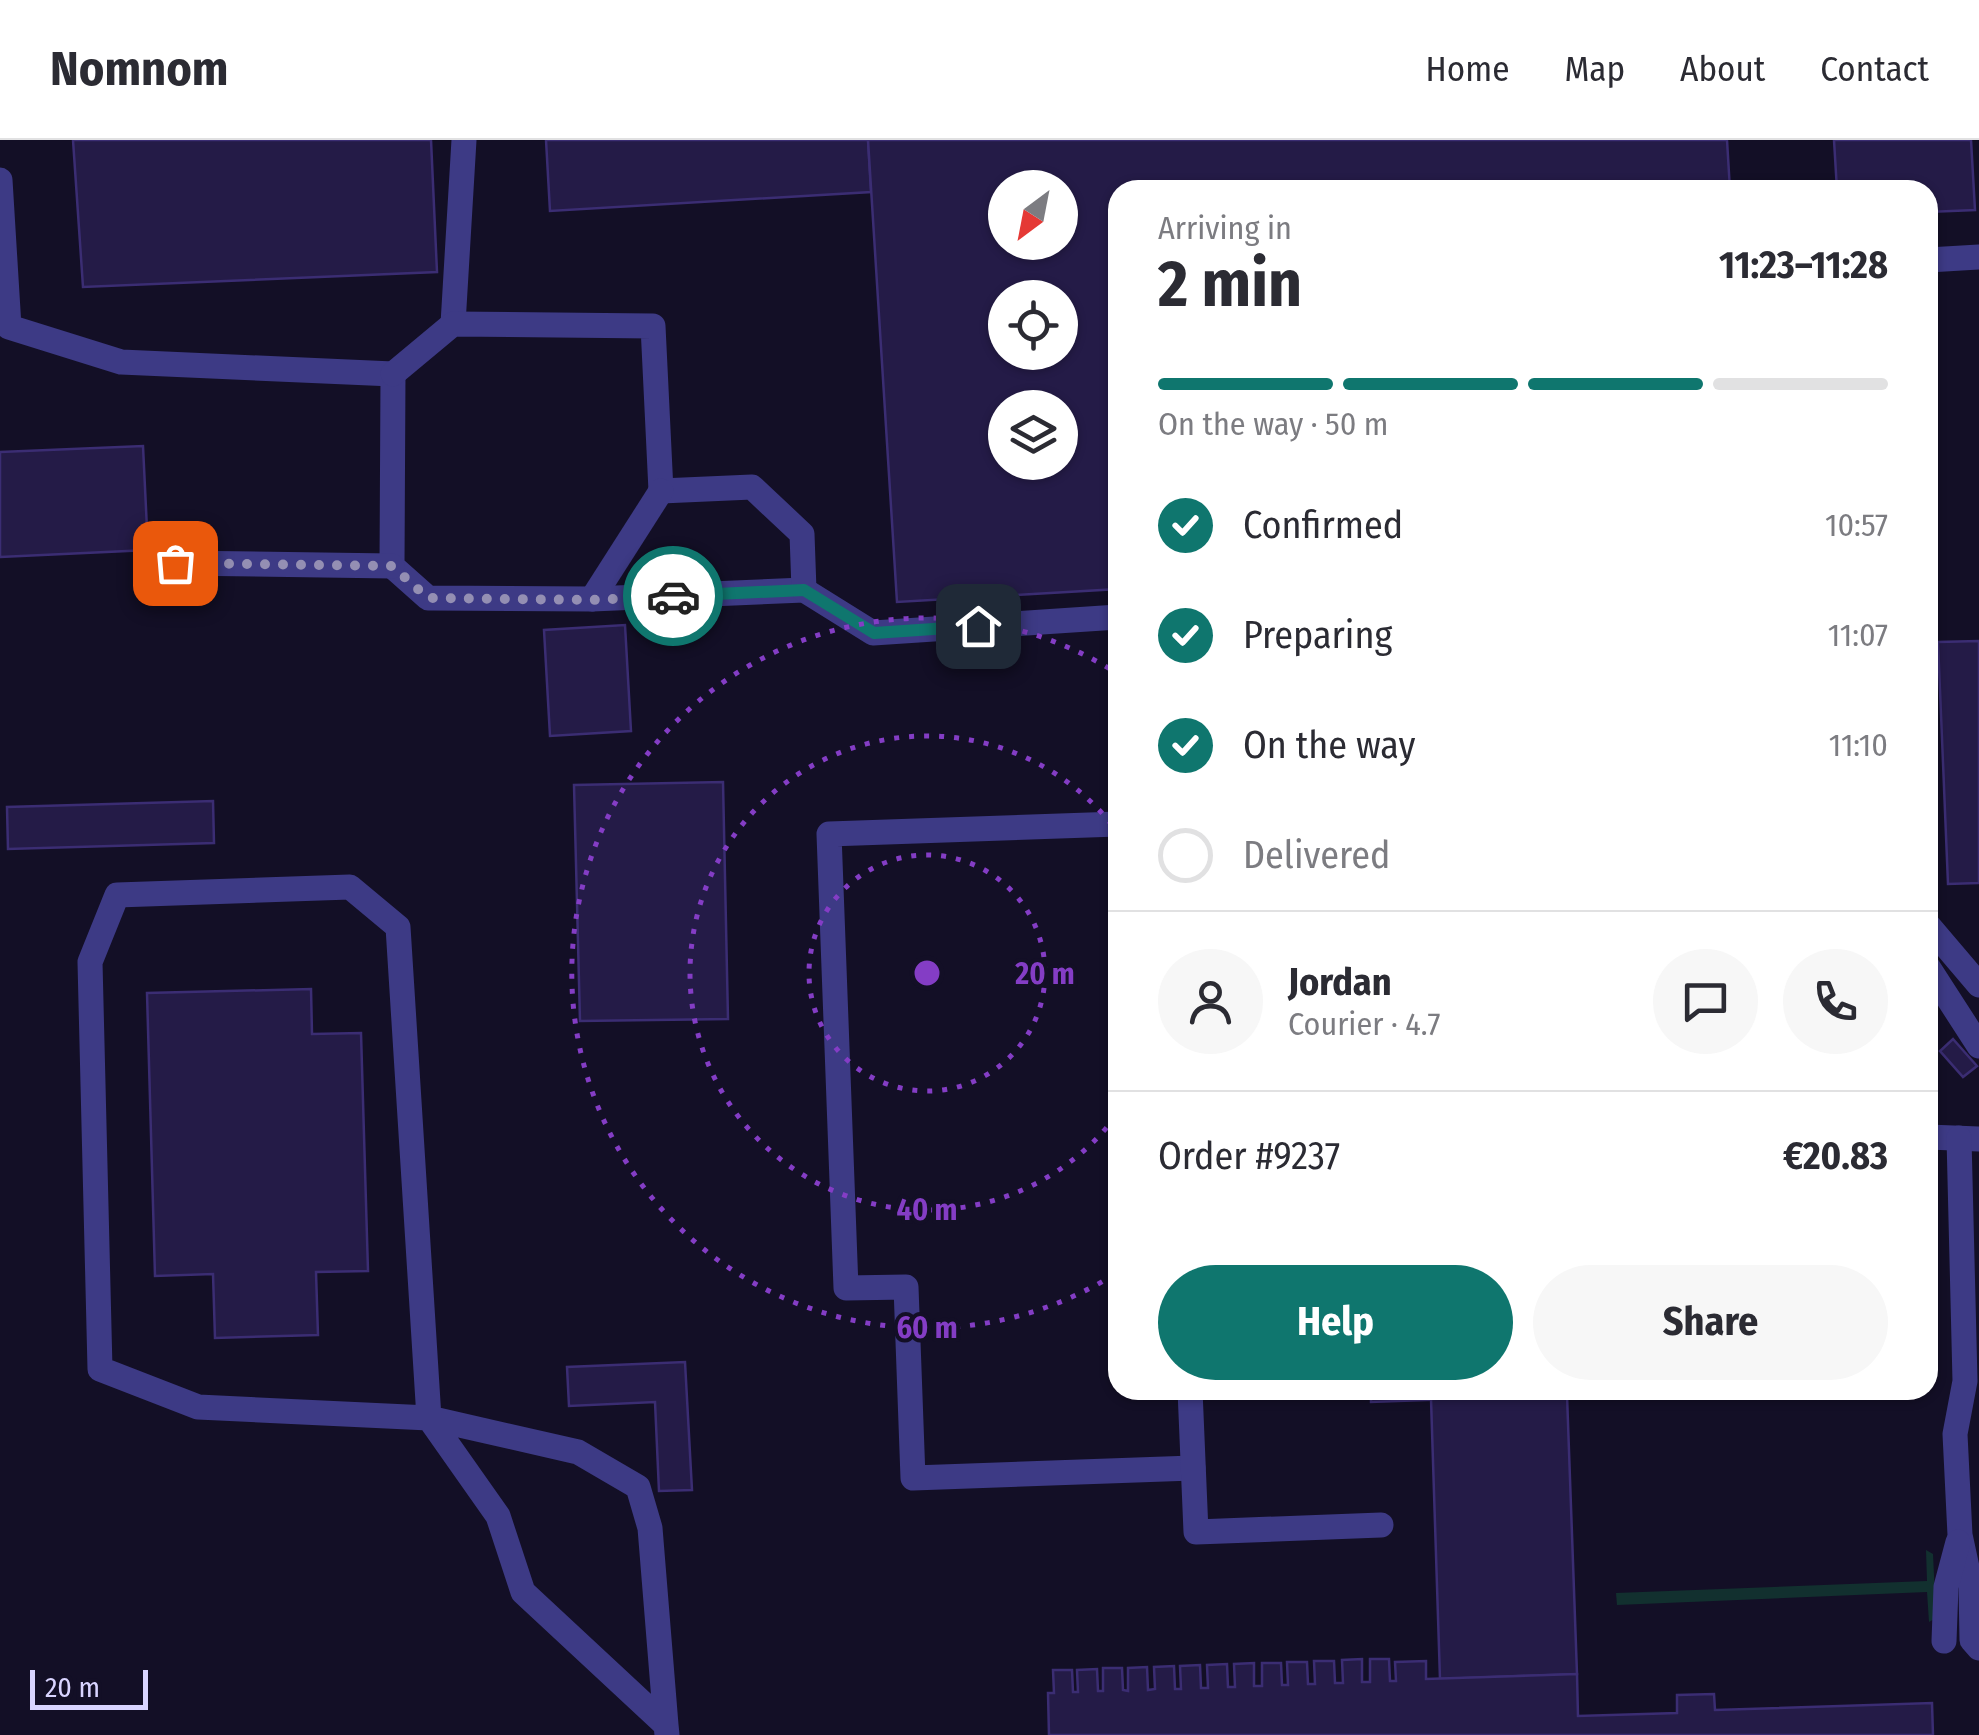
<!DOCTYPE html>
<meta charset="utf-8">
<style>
body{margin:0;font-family:"Fira Sans Condensed",sans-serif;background:#f7f7f7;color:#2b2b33;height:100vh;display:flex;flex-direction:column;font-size:38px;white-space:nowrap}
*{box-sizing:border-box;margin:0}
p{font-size:32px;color:#7c7c81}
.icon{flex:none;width:55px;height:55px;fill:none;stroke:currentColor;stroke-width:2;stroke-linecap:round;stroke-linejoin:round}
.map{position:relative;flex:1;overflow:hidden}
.side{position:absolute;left:1108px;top:40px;width:830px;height:1220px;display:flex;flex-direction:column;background:#fff;border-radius:30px;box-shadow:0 2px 8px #0004}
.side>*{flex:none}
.needle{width:65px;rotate:212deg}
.controls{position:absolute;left:988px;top:30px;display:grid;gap:20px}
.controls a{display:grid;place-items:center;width:90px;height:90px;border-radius:50%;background:#fff;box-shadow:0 2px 8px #0004;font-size:50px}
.scale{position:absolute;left:30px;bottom:25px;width:118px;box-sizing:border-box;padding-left:10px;border:5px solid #d9d4ff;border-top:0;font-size:28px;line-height:35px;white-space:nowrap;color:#d9d4ff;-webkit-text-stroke:8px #130f26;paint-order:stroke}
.pin{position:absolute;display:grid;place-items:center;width:85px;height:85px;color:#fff;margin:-42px;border-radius:20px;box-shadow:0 5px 15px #0006}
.courier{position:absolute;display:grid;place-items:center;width:100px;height:100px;margin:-50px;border:8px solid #0f766e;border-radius:50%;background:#fff;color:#222;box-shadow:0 2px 12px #0007}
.summary em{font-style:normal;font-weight:700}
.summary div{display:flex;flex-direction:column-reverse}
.summary{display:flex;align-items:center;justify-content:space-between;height:170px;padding:0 50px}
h1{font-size:65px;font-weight:700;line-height:75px}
.bar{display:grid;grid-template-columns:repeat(4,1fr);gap:15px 10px;align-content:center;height:120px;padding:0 50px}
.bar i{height:12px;border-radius:8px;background:#e1e1e2}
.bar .current{background:#0f766e}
.bar p{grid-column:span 4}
.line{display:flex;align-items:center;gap:25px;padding:0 50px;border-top:2px solid #e1e1e2}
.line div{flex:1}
.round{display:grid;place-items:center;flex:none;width:105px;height:105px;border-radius:52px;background:#f7f7f7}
ol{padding:0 50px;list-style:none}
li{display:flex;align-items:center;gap:30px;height:110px}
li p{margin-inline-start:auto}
li .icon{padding:10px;border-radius:50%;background:#0f766e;color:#fff;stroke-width:4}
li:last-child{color:#7c7c81}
li i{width:55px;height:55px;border:5px solid #e1e1e2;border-radius:50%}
.cta{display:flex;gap:20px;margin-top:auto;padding:20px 50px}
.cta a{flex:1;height:115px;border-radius:60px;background:#0f766e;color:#fff;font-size:40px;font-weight:700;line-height:115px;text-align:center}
.cta a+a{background:#f7f7f7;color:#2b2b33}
header{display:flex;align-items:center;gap:60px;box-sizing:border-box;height:140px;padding:0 50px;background:#fff;border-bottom:2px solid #e1e1e2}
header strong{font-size:48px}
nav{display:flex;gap:55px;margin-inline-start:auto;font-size:35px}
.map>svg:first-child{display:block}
.green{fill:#12302f}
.building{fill:#241b47;stroke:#3b2d73;stroke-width:2.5;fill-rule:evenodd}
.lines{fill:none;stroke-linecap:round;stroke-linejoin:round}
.service{stroke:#3d3a85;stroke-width:25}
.done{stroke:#948fb3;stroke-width:10;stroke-dasharray:0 18}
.route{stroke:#0f766e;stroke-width:12}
.ring{fill:none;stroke:#843dc5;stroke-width:5;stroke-dasharray:5 10}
.centre{fill:#843dc5;stroke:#130f26;stroke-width:5}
.ring-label{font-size:30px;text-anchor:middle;font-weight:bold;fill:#843dc5;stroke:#130f26;stroke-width:8;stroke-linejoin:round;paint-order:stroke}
</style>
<header>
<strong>Nomnom</strong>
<nav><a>Home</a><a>Map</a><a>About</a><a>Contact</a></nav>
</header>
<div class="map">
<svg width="1979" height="1595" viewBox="0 0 1979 1595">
<rect width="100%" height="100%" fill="#130f26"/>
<path class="green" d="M1926 1410 1933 1414 1936 1478 1929 1482 1927 1452 1617 1465 1616 1453 1927 1441Z"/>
<g class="building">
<path d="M73 0H431L437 132 83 147Z"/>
<path d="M546 0H868L871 52 550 71Z"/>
<path d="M868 0H1727L1730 50H1118V449L897 462ZM1005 48H1060V102H1005ZM1005 158H1060V212H1005ZM1005 268H1060V322H1005Z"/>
<path d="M1834 0H1971L1975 70 1928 72V50H1837Z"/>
<path d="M143 306 148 410 0 417V312Z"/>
<path d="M625 485 631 591 550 596 544 490Z"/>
<path d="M1979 501V743L1948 744 1938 502Z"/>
<path d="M723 642 728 879 580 881 574 645Z"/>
<path d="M213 661 214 703 8 709 7 667Z"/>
<path d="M311 849 312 894 361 893 368 1131 316 1132 318 1195 215 1198 213 1134 155 1136 147 853Z"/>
<path d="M1953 899 1977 926 1963 937 1940 911Z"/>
<path d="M685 1222 692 1350 659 1351 655 1262 569 1266 567 1227Z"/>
<path d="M1371 1250H1625V1253L1371 1262Z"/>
<path d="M1567 1255 1577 1534 1440 1539 1431 1259Z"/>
<path d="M1362 1519V1542H1370V1519H1389L1390 1541H1396L1395 1522 1426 1521V1539L1577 1534 1578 1576 1677 1573V1555L1714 1554 1715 1570 1932 1563 1933 1595H1049L1048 1553H1054L1053 1530H1072L1073 1552H1078L1077 1530 1097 1529 1098 1551H1103V1528H1122L1123 1550 1128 1551V1528L1147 1527 1148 1550 1155 1549 1154 1527 1174 1526 1175 1549H1181L1180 1526 1200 1525 1201 1548H1208L1207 1525 1227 1524 1228 1547H1235L1234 1524 1254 1523V1546H1262V1523H1281L1282 1545H1288L1287 1522H1307L1308 1544H1315L1314 1521H1334L1335 1543H1343L1342 1520Z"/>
</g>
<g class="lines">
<g class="service">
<path d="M0 40 9 187 121 222 393 234 392 426 428 458 592 459 804 450 873 493 1118 477"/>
<path d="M1928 120 1979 117"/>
<path d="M453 184 464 0"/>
<path d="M393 234 453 184 653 186 661 351 752 347 802 394 804 450"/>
<path d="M175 423 392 426"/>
<path d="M592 459 661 351"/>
<path d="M1118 684 829 694 846 1148 906 1147 913 1338 1193 1328"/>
<path d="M1928 785 1979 845"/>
<path d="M1928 827 1979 906"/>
<path d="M1928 997 1979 999"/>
<path d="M1959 998 1965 1241 1955 1294 1960 1395 1971 1446 1972 1500 1979 1508"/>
<path d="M1190 1250 1196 1392 1381 1385"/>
<path d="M1944 1501 1946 1447 1958 1402"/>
<path d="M666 1585 650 1388 638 1347 578 1312 429 1278 198 1267 100 1229 90 822 117 755 350 747 398 787 429 1278 498 1376 523 1452 666 1585 667 1595"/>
</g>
</g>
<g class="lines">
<path class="done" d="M175 423 392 426 428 458 592 460 673 456"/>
<path class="route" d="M673 456 804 450 874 493 978 486"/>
</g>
<g class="ring">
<circle cx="927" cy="833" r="118"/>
<path d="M1116 976A237 237 0 1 1 1116 690"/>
<path d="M1115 1134A355 355 0 1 1 1115 532"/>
</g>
<circle cx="927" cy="833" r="15" class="centre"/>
<g class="ring-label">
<text x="1045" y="844">20 m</text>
<text x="927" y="1080">40 m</text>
<text x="927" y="1198">60 m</text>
</g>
</svg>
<div class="controls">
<a><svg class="needle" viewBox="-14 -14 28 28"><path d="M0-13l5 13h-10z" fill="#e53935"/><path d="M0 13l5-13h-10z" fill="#7c7c81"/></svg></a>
<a><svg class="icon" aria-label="locate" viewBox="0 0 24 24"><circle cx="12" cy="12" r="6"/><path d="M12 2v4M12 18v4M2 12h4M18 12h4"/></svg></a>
<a><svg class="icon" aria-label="layers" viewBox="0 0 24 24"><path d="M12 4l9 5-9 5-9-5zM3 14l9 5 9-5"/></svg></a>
</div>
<div class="scale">20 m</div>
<div class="pin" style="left:175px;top:423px;background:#ea580c"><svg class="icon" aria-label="bag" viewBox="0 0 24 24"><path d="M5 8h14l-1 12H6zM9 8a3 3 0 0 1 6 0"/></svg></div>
<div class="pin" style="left:978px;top:486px;background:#1f2937"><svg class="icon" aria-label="home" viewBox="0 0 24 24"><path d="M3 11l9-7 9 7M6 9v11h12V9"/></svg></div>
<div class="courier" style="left:673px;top:456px"><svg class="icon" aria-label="car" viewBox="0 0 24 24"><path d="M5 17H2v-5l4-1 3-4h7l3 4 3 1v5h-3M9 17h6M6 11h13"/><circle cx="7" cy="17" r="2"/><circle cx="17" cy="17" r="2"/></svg></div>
<section class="side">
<div class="summary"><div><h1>2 min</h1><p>Arriving in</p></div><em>11:23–11:28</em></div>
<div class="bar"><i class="current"></i><i class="current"></i><i class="current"></i><i></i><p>On the way · 50 m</p></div>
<ol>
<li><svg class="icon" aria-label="check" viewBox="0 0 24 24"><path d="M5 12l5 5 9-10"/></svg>Confirmed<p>10:57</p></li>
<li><svg class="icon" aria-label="check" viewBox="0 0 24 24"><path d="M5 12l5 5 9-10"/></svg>Preparing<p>11:07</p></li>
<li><svg class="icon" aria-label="check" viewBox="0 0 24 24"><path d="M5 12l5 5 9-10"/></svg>On the way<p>11:10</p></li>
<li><i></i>Delivered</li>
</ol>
<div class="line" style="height:180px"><a class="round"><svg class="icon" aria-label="person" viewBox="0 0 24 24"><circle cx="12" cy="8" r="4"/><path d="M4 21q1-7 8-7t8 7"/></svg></a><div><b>Jordan</b><p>Courier · 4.7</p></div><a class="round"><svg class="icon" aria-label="chat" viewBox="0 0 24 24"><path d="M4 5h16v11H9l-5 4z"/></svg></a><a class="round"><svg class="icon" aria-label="phone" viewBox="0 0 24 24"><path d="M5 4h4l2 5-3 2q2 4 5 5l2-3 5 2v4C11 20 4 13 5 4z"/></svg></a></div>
<div class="line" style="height:130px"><div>Order #9237</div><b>€20.83</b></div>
<div class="cta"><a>Help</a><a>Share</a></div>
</section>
</div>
